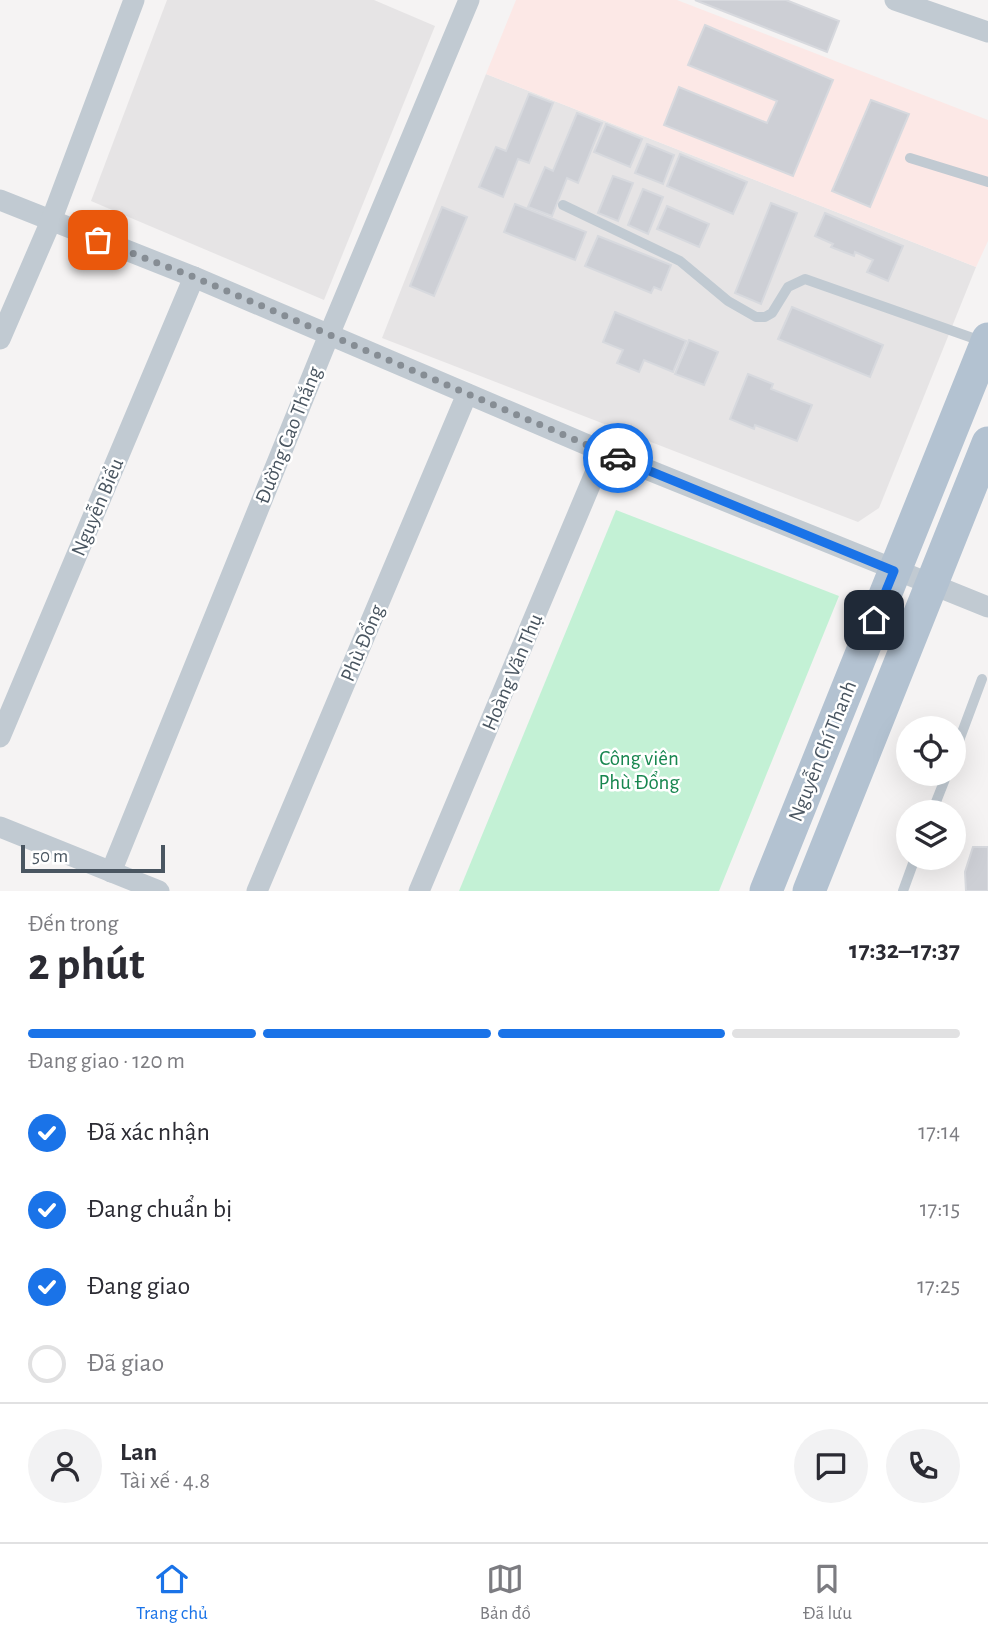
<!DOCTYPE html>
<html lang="vi">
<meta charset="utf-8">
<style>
body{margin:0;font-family:"Alegreya Sans",sans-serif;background:#f2f2f3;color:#2b2b33;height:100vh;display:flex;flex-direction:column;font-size:26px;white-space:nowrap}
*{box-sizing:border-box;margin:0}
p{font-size:23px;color:#7c7c81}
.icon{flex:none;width:38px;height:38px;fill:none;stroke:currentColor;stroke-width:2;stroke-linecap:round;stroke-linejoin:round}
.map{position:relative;height:891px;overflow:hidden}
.drawer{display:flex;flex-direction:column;background:#fff;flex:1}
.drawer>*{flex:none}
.fabs{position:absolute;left:896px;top:716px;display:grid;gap:14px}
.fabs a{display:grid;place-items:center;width:70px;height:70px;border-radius:50%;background:#fff;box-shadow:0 7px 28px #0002;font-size:35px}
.scale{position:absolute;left:21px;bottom:18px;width:144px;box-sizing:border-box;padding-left:7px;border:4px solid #4a5661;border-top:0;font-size:19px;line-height:24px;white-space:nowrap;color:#4a5661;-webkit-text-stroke:5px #fff;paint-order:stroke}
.pin{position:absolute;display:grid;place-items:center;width:60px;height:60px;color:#fff;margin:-30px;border-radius:14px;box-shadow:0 4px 10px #0006}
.courier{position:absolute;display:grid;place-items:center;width:70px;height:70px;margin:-35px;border:5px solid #1a73e8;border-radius:50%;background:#fff;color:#222;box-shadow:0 2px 9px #0007}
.summary em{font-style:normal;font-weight:600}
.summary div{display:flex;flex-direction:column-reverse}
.summary{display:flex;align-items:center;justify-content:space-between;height:119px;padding:0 28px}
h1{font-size:46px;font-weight:600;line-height:52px}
.bar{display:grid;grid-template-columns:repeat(4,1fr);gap:10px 7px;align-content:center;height:84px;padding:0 28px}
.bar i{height:9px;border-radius:5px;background:#e1e1e2}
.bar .selected{background:#1a73e8}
.bar p{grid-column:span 4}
.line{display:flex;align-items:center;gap:18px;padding:0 28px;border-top:2px solid #e1e1e2}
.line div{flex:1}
.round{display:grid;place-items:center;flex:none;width:74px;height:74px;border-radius:37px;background:#f2f2f3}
ol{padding:0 28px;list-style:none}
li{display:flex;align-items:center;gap:21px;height:77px}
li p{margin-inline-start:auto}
li .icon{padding:7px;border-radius:50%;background:#1a73e8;color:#fff;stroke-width:4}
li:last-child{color:#7c7c81}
li i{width:38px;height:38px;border:4px solid #e1e1e2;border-radius:50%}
.tabs{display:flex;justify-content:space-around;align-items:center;height:98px;border-top:2px solid #e1e1e2;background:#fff;font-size:19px;color:#7c7c81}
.tabs a{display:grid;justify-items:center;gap:4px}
.tabs .selected{color:#1a73e8}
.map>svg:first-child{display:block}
.education{fill:#e6e4e5}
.medical{fill:#fce8e6}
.green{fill:#c3f1d5}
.building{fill:#cdcfd5;stroke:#d7d9de;stroke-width:2}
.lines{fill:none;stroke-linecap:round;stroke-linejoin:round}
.lane{stroke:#c1cad2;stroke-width:10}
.street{stroke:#c1cad2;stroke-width:21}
.primary{stroke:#b3c2d1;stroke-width:33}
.done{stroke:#868d94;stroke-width:7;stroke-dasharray:0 12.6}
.route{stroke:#1a73e8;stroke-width:9}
.labels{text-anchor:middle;stroke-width:5;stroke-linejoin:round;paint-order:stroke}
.street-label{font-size:21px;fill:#4a5661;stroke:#fff}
.park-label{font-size:21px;fill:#17864f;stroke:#fff}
</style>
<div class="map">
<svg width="988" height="891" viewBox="0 0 988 891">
<rect width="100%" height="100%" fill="#f5f3f3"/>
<g class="education">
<path d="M167 0H374L435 26 324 300 91 201Z"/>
<path d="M486 74 976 267 879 508 858 522 382 338Z"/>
</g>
<path class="medical" d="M516 0H677L988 120V241L976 267 486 74Z"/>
<path class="green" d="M616 510 839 596 719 891H459Z"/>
<g class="building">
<path d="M695 0H786L839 21 827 52Z"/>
<path d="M705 25 833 80 793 176 664 125 679 87 767 123 777 101 688 65Z"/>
<path d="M529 94 553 103 529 163 518 159 503 197 479 187 496 147 506 151Z"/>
<path d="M871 100 909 114 870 207 832 191Z"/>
<path d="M577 113 602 123 578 183 567 178 552 216 528 207 545 167 553 171Z"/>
<path d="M606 124 642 139 630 167 594 152Z"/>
<path d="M647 144 674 155 663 184 635 173Z"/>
<path d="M680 154 747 182 733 214 667 186Z"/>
<path d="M613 176 633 183 618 221 598 213Z"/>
<path d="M643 189 663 197 648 234 628 225Z"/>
<path d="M771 203 797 213 761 304 735 293Z"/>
<path d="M515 204 586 232 575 260 504 232Z"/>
<path d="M667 206 709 224 699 247 657 229Z"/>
<path d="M442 207 467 217 434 296 410 286Z"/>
<path d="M825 213 903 246 888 281 867 272 873 260 855 252 854 256 831 247 833 244 815 236Z"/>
<path d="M598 236 671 265 661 290 654 287 651 293 585 266Z"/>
<path d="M792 307 883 345 870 377 778 339Z"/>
<path d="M615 312 686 341 673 372 644 360 639 372 617 363 623 350 603 342Z"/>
<path d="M689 340 718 352 704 385 675 374Z"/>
<path d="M748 374 773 384 771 389 812 405 797 441 755 425 754 429 730 419Z"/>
<path d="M973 847H988V891H966L965 872Z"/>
</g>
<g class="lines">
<g class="lane">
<path d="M910 158 988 182"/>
<path d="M563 205 680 261 728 301 756 317H765L772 313 788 287 805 279 984 342"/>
<path d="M954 754 982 679"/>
<path d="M932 812 947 774"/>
<path d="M903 891 915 858"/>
</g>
<g class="street">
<path d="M895 0 988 32"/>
<path d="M0 200 194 277 604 452 988 607"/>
<path d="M0 339 51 221 134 0"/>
<path d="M0 737 194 277"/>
<path d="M0 827 159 891"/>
<path d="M111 872 329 335 469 0"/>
<path d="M257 891 467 394"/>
<path d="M419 891 604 452"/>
</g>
<g class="primary">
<path d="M766 891 988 339"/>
<path d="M809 891 988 443"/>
</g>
</g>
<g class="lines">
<path class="done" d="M98 240 194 277 618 458"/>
<path class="route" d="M618 458 894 571 874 620"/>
</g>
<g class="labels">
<g class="street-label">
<text transform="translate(288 435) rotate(-68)" y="7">Đường Cao Thắng</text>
<text transform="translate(97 507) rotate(-67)" y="7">Nguyễn Biểu</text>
<text transform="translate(362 643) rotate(-67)" y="7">Phù Đổng</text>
<text transform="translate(512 672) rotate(-67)" y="7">Hoàng Văn Thụ</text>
<text transform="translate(822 751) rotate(-68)" y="7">Nguyễn Chí Thanh</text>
</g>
<g class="park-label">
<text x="639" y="765">Công viên<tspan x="639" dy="24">Phù Đổng</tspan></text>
</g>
</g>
</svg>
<div class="fabs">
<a><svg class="icon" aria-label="locate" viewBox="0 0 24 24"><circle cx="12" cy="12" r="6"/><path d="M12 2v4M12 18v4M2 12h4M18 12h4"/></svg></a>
<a><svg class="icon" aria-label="layers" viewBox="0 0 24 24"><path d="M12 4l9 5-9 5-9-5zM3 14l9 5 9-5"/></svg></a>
</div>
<div class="scale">50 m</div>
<div class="pin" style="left:98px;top:240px;background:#ea580c"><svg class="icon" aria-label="bag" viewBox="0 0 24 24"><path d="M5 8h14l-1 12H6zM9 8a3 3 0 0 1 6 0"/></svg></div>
<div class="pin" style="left:874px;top:620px;background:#1f2937"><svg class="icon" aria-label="home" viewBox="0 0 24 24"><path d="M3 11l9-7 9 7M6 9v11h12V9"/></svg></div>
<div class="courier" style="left:618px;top:458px"><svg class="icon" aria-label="car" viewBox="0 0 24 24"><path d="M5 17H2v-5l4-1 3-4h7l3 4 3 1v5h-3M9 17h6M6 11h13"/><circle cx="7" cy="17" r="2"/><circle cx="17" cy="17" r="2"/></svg></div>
</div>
<section class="drawer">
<div class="summary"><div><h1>2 phút</h1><p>Đến trong</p></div><em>17:32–17:37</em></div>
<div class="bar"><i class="selected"></i><i class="selected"></i><i class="selected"></i><i></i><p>Đang giao · 120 m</p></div>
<ol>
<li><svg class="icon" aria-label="check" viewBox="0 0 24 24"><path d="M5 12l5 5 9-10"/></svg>Đã xác nhận<p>17:14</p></li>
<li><svg class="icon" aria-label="check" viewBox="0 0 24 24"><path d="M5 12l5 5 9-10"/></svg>Đang chuẩn bị<p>17:15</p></li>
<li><svg class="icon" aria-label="check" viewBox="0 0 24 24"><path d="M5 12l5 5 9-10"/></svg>Đang giao<p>17:25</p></li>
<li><i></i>Đã giao</li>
</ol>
<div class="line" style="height:126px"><a class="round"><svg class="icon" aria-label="person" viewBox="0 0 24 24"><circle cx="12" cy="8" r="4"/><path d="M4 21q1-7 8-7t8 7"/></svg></a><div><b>Lan</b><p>Tài xế · 4.8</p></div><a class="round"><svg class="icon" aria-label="chat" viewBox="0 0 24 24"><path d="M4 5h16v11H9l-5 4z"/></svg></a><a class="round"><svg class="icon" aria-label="phone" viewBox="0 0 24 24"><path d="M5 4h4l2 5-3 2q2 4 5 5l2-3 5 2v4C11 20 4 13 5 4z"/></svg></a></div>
</section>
<nav class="tabs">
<a class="selected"><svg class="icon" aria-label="home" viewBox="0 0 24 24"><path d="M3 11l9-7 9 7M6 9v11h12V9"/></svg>Trang chủ</a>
<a><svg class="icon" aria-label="map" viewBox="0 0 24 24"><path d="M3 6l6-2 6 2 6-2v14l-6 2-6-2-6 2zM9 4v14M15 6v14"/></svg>Bản đồ</a>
<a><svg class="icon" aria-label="saved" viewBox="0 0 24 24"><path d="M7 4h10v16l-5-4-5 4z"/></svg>Đã lưu</a>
</nav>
